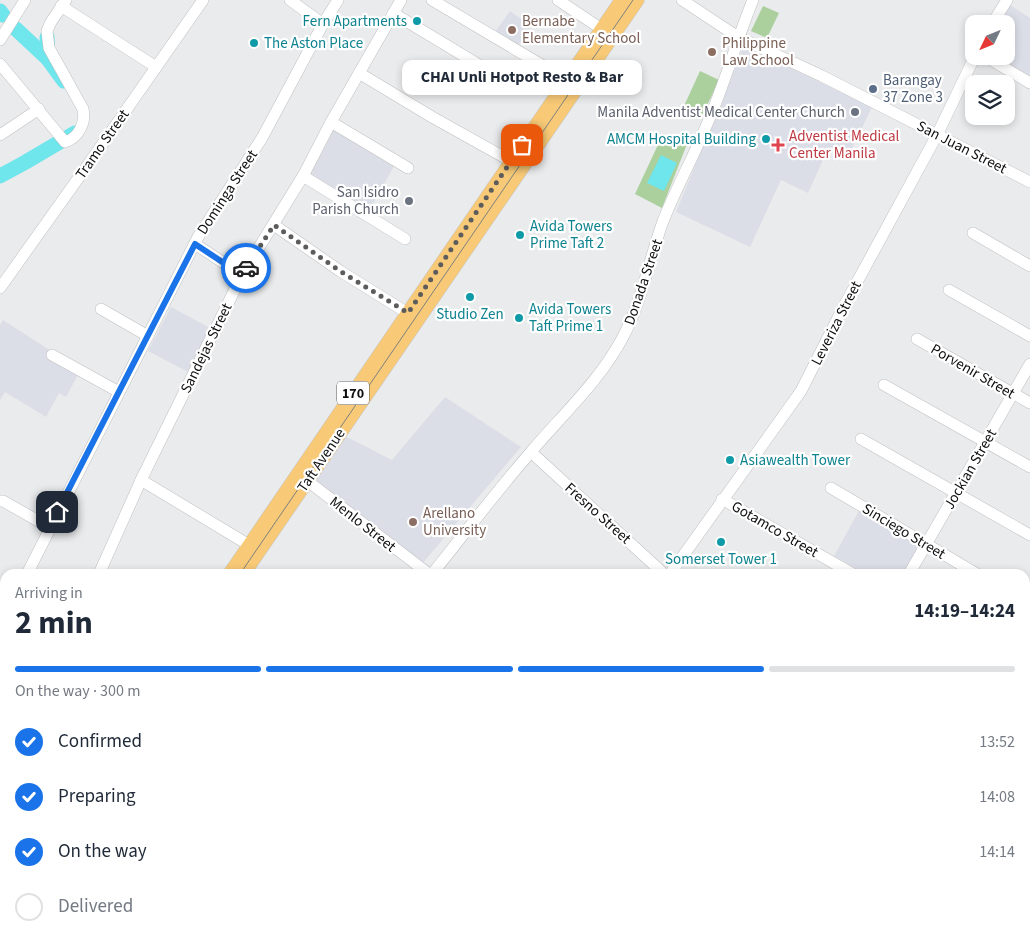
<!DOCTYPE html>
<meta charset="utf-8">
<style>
body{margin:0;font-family:"Source Sans 3",sans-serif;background:#f6f6f7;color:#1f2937;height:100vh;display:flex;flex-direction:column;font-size:19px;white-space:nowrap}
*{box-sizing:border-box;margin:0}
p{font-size:16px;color:#747a83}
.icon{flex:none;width:28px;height:28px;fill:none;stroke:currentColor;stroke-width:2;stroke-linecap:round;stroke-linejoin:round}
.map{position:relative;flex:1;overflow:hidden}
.side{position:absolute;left:0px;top:569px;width:1030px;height:376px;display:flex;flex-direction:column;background:#fff;border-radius:15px 15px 0 0;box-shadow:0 2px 8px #0003}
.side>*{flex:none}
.needle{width:32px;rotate:227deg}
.fabs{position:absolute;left:965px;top:15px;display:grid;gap:10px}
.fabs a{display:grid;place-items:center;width:50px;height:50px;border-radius:10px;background:#fff;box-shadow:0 2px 8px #0003;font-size:25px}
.pin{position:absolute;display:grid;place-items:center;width:42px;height:42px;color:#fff;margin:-21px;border-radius:10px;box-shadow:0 2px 8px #0006}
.courier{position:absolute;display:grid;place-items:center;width:50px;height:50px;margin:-25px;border:4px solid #1a73e8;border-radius:50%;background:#fff;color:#222;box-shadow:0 1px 6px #0007}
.bubble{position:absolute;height:35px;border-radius:10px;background:#fff;box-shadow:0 2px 8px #0003;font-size:16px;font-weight:700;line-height:35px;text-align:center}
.summary em{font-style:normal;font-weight:700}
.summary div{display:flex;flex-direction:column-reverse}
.summary{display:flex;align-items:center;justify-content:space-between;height:85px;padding:0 15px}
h1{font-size:32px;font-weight:700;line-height:38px}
.bar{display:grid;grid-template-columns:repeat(4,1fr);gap:8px 5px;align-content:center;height:60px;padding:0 15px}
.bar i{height:6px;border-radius:4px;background:#e0e1e3}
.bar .selected{background:#1a73e8}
.bar p{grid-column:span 4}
ol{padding:0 15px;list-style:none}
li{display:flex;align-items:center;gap:15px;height:55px}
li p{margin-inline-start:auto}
li .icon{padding:5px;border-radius:50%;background:#1a73e8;color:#fff;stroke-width:4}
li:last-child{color:#747a83}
li i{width:28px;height:28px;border:2px solid #e0e1e3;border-radius:50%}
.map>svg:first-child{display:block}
.built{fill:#dcdee7}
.green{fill:#abd09e}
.water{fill:#6fe5ec}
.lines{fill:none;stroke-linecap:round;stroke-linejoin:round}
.river{stroke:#6fe5ec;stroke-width:15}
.minor-casing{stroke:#c0c0c2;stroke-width:12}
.major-casing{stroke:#c5c5c5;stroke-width:15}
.minor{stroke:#fff;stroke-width:11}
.major{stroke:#f8ca77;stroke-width:14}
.tram{stroke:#7f8080;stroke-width:1}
.done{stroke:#5c5c5c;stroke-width:5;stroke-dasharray:0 9}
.route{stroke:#1a73e8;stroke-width:6}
.culture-dot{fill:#0f9aa8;stroke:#fff;stroke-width:2}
.education-dot{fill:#8d6e63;stroke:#fff;stroke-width:2}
.service-dot{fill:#5c6f8a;stroke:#fff;stroke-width:2}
.worship-dot{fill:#6b7280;stroke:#fff;stroke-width:2}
.health-dot{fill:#e0444e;stroke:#fff;stroke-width:2}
.labels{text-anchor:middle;stroke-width:4.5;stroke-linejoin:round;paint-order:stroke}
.shield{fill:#fff;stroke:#575757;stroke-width:1}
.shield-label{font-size:14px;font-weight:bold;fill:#0f0f0f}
.culture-label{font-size:15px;fill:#0d838f;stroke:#fff;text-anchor:start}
.education-label{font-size:15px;fill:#785e54;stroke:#fff;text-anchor:start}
.service-label{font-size:15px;fill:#4e5e75;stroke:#fff;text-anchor:start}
.worship-label{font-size:15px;fill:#5b616d;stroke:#fff;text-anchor:end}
.health-label{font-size:15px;fill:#be3a42;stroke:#fff;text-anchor:start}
.street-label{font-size:15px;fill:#0f0f0f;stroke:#fff}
</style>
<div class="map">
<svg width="1030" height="944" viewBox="0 0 1030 944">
<rect width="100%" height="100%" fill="#eaebec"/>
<g class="built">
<path d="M1010 5 1030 18V81L988 56H1006V24H999Z"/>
<path d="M510 11 531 26 516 49 493 35Z"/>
<path d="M744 46 872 107 847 159 828 149 808 193 781 180 750 247 676 212Z"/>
<path d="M333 127 394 166 366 217 304 178Z"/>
<path d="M171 307 214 330 192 374 148 351Z"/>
<path d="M3 320 51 351 79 373 66 397 59 393 46 417 5 392 0 400V325Z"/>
<path d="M445 397 521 447 422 564 314 480 345 436 392 460Z"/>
<path d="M860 509 922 544 905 574H866L834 556Z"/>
<path d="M0 802 5 805V940H20L18 944H0Z"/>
<path d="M78 940H152L151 944H87Z"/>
<path d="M534 940H623L629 944H532Z"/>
</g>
<g class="green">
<path d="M763 6 779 13 767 38 751 31Z"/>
<path d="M700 71 719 80 703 114 684 106Z"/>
<path d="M663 134 687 144 662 208 635 194Z"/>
<path d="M161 940H485L483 944H160Z"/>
</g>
<path class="water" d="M661 155 677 163 664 191 647 183Z"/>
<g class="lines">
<g class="river">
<path d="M0 11 3 15"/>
<path d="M16 29 48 59"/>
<path d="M47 37 48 59 64 81"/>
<path d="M0 176 24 163 75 133"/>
<path d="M155 944 156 940"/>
</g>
<defs>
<g id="minor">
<path d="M290 0 323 24"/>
<path d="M432 0 567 80"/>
<path d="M558 0 609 34"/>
<path d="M682 0 738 37 822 76 1030 182"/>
<path d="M61 6 156 67"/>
<path d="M393 13 517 88"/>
<path d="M992 24 1007 0"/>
<path d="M0 40 25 0"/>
<path d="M985 56 1030 83"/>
<path d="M0 64 65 142C79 138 86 122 83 109L49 48 47 31 51 22 66 0"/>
<path d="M359 73 432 117 518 165"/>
<path d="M331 122 408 168"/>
<path d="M0 135 39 109"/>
<path d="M303 176 405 239"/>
<path d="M274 225 340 271 414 317"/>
<path d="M973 233 1030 266"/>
<path d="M195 244 242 275"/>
<path d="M0 288 92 159 203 0"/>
<path d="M949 290 1030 336"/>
<path d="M101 309 148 336"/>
<path d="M917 339 1030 403"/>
<path d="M52 355 119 392"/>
<path d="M884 385 1030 467"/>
<path d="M861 439 1030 535"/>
<path d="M531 452 664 574"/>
<path d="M301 476 429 574"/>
<path d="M141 480 249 545"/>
<path d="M831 488 977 574"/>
<path d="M722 499 853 574"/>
<path d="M0 501H3L49 527"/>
<path d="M27 574 198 237 262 138 323 24 338 0"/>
<path d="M99 574 141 480 242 275 303 176 331 122 401 0"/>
<path d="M432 574C465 533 496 492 530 453 562 415 601 380 624 335 642 300 649 261 662 224 675 190 693 158 707 124 725 84 736 41 753 0"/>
<path d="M670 574 801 391 844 306 937 135 975 56"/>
<path d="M909 574 1030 364"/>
<path d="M1025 601 1030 604"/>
<path d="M0 628 5 618"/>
<path d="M1025 671 1030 674"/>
<path d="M0 730 5 718"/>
<path d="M1025 765 1030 768"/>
<path d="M1025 916 1030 906"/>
<path d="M488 944 490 940"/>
<path d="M512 944 513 940"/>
<path d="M1011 944 1013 940"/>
</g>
<g id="major">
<path d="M230 574 622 0"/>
<path d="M243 574 637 0"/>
<path d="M0 707 5 709"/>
<path d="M1025 733 1030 723"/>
<path d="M646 940 652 944"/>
<path d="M26 944 28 940"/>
<path d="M48 944 50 940"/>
<path d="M926 944 928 940"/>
</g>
</defs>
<use href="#minor" class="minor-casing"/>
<use href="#major" class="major-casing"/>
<use href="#minor" class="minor"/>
<use href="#major" class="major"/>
<g class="tram">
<path d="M240 574 633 0"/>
<path d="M39 944 41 940"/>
</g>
</g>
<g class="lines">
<path class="done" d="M246 268 274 225 340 271 408 313 522 145"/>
<path class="route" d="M57 512 195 244 242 275 246 268"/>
</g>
<g class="culture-dot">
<circle cx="417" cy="21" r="5"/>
<circle cx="254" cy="43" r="5"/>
<circle cx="766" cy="139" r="5"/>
<circle cx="520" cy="235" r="5"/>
<circle cx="470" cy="297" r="5"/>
<circle cx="519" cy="318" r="5"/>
<circle cx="730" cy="460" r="5"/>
<circle cx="721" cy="542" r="5"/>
</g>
<g class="education-dot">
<circle cx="512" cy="30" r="5"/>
<circle cx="712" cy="52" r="5"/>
<circle cx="413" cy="522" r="5"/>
</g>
<circle class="service-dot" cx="873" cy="89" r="5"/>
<g class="worship-dot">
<circle cx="855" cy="112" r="5"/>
<circle cx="409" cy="201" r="5"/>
</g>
<path class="health-dot" d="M775.5 137.5h5v5h5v5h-5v5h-5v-5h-5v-5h5z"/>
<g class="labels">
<rect class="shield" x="337" y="381.5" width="32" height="23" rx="4"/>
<g class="shield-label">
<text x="353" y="398">170</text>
</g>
<g class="culture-label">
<text x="407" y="26" text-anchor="end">Fern Apartments</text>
<text x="264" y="48">The Aston Place</text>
<text x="756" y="144" text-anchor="end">AMCM Hospital Building</text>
<text x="530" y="231">Avida Towers<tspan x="530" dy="17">Prime Taft 2</tspan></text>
<text x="529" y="314">Avida Towers<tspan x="529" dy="17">Taft Prime 1</tspan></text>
<text x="470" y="319" text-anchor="middle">Studio Zen</text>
<text x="740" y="465">Asiawealth Tower</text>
<text x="721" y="564" text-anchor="middle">Somerset Tower 1</text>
</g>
<g class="education-label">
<text x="522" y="26">Bernabe<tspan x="522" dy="17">Elementary School</tspan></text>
<text x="722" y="48">Philippine<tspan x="722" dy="17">Law School</tspan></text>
<text x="423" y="518">Arellano<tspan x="423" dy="17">University</tspan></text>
</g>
<g class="service-label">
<text x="883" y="85">Barangay<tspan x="883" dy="17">37 Zone 3</tspan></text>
</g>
<g class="worship-label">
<text x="845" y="117">Manila Adventist Medical Center Church</text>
<text x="399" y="197">San Isidro<tspan x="399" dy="17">Parish Church</tspan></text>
</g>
<g class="health-label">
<text x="789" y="141">Adventist Medical<tspan x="789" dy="17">Center Manila</tspan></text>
</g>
<g class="street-label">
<text transform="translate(102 144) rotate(-55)" y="5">Tramo Street</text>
<text transform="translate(962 147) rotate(27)" y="5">San Juan Street</text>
<text transform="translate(227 192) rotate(-57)" y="5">Dominga Street</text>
<text transform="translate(643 282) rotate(-71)" y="5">Donada Street</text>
<text transform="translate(836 323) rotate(-63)" y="5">Leveriza Street</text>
<text transform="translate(206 348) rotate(-64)" y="5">Sandejas Street</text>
<text transform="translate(973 371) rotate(30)" y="5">Porvenir Street</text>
<text transform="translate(321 460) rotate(-56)" y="5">Taft Avenue</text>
<text transform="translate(970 469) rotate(-60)" y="5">Jockian Street</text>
<text transform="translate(598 513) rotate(42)" y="5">Fresno Street</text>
<text transform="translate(363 524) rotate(38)" y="5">Menlo Street</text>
<text transform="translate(775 529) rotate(30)" y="5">Gotamco Street</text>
<text transform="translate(904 531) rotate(31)" y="5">Sinciego Street</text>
</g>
</g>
</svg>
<div class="fabs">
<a><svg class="needle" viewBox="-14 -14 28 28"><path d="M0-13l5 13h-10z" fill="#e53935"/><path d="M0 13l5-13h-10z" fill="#747a83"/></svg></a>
<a><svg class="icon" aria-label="layers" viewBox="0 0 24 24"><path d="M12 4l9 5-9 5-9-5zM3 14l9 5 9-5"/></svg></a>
</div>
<div class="pin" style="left:522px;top:145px;background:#ea580c"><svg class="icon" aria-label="bag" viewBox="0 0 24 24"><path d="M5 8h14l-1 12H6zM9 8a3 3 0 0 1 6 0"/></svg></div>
<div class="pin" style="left:57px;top:512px;background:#1f2937"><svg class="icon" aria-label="home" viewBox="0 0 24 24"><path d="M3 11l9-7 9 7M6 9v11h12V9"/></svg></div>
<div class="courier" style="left:246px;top:268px"><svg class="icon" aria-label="car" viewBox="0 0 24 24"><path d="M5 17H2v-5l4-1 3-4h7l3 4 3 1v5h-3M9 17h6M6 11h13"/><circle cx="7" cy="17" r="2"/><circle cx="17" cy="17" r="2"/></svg></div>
<div class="bubble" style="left:402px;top:60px;width:240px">CHAI Unli Hotpot Resto &amp; Bar</div>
<section class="side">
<div class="summary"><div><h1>2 min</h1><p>Arriving in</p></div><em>14:19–14:24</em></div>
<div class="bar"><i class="selected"></i><i class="selected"></i><i class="selected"></i><i></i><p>On the way · 300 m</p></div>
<ol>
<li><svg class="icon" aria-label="check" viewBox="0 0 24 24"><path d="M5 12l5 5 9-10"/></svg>Confirmed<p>13:52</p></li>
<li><svg class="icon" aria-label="check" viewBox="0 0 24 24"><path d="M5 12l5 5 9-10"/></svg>Preparing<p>14:08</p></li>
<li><svg class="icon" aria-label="check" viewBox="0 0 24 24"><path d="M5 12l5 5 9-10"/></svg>On the way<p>14:14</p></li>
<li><i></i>Delivered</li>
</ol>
</section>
</div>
